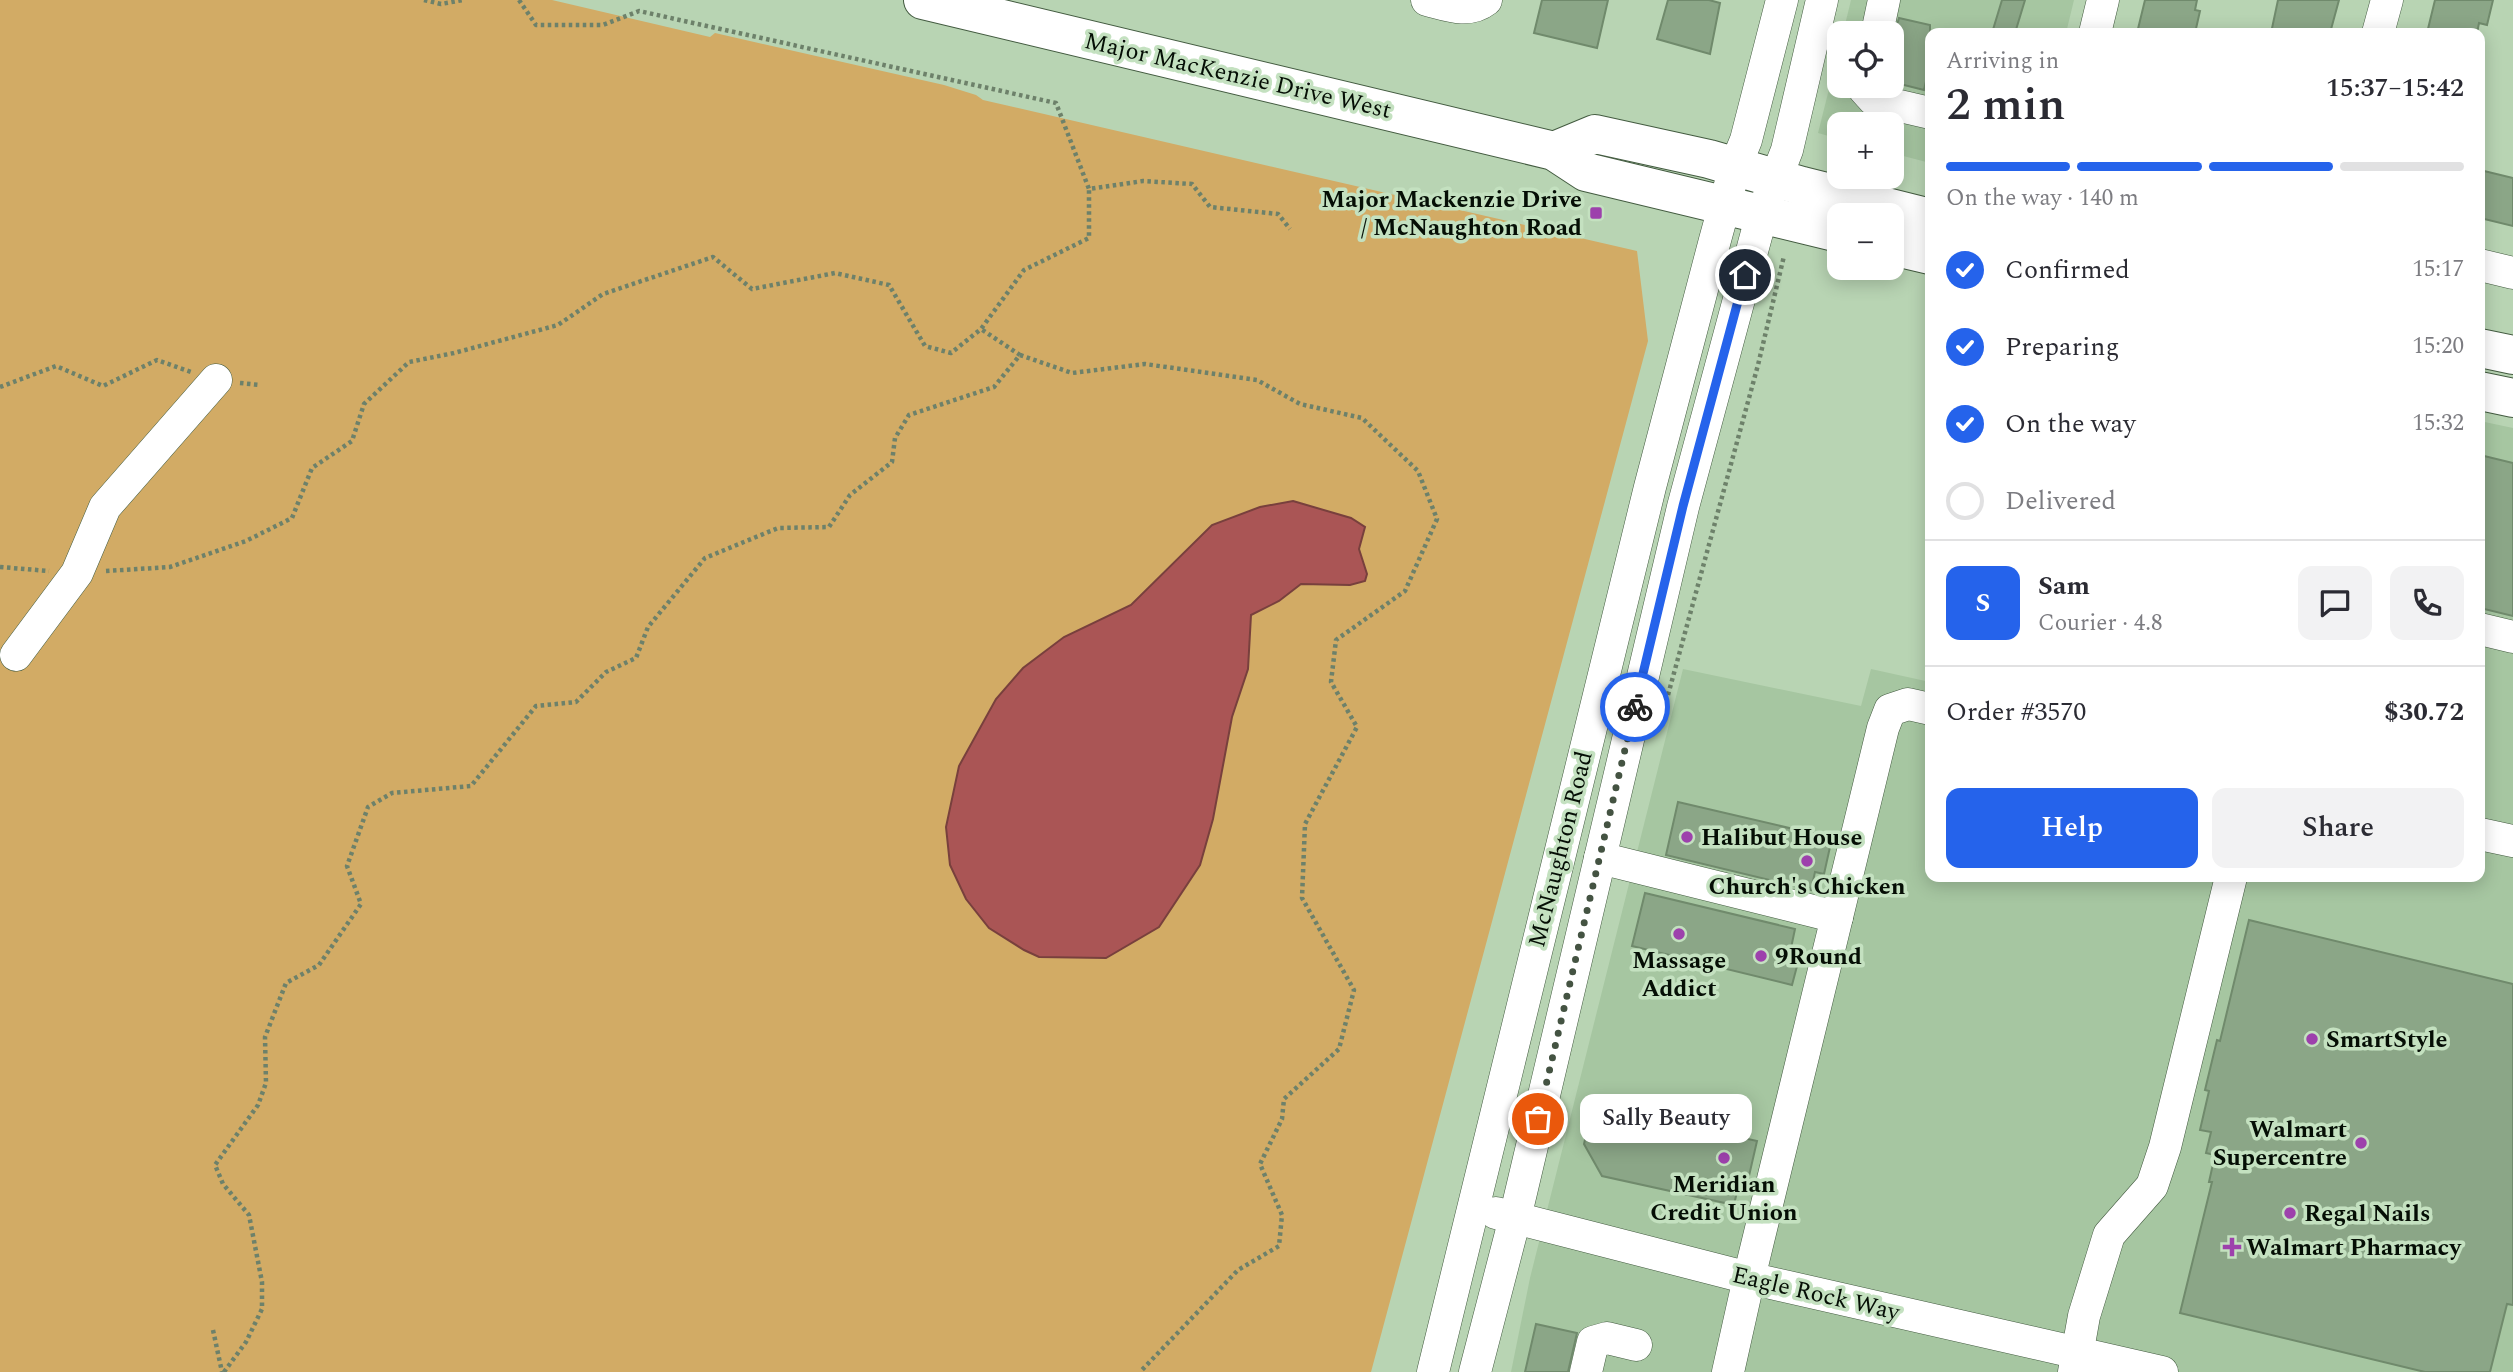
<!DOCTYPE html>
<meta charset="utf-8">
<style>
body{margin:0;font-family:Spectral,serif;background:#f2f2f3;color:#2b2b33;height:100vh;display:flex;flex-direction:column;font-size:26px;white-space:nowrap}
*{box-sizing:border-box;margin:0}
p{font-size:23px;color:#7c7c81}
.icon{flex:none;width:38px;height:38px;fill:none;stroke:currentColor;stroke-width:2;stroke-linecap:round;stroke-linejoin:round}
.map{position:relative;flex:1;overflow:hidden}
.side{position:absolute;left:1925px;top:28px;width:560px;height:854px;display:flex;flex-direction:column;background:#fff;border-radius:14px;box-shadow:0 4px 18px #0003}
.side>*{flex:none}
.tools{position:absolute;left:1827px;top:21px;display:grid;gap:14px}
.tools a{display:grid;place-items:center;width:77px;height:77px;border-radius:14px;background:#fff;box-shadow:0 4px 18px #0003;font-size:35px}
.pin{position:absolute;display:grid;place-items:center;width:60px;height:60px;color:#fff;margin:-30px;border:4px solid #fff;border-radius:50%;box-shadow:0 2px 7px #0007}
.courier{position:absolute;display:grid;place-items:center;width:70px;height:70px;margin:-35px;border:5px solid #2563eb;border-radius:50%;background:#fff;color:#222;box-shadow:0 2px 9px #0007}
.bubble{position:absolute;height:49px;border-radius:14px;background:#fff;box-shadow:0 4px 18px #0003;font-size:23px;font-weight:600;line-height:49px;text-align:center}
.overview em{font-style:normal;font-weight:600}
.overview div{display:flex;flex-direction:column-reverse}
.overview{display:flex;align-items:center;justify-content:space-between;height:119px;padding:0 21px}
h1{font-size:46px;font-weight:600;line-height:52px}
.bar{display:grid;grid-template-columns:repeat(4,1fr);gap:10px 7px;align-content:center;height:84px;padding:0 21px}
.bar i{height:9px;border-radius:5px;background:#e1e1e2}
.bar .current{background:#2563eb}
.bar p{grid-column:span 4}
.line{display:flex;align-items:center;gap:18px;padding:0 21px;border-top:2px solid #e1e1e2}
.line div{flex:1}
.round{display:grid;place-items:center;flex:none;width:74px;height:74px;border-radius:14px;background:#f2f2f3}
ol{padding:0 21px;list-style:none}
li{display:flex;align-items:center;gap:21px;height:77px}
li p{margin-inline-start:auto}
li .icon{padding:7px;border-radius:50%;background:#2563eb;color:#fff;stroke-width:4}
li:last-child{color:#7c7c81}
li i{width:38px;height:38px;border:4px solid #e1e1e2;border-radius:50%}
.action{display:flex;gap:14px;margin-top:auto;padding:14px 21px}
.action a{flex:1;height:80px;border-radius:14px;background:#2563eb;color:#fff;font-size:28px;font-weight:600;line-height:80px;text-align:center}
.action a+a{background:#f2f2f3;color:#2b2b33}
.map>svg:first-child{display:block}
.built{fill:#a6c6a1}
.green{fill:#d2ab65}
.water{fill:#a55;stroke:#78403d;stroke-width:2}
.building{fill:#8ba687;stroke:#708a6c;stroke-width:2}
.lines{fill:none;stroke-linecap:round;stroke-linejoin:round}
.minor-casing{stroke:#435b40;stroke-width:33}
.major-casing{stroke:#435b40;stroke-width:40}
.path{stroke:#6d816a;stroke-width:4.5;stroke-dasharray:3.5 3.5;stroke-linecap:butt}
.minor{stroke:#fff;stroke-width:32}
.major{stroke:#fff;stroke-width:38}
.done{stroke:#445342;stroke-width:7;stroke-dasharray:0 12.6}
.route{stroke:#2563eb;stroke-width:9}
.poi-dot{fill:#9d41ac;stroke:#c4e1c0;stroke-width:2.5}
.labels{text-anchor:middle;stroke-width:7;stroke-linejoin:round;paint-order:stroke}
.street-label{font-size:24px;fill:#050e05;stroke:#c4e1c0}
.poi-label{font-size:24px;font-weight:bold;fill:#050e05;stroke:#c4e1c0;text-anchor:start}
</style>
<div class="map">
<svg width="2513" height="1372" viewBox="0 0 2513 1372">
<rect width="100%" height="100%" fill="#b8d4b3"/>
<g class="built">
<path d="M1851 0H2074L2066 33H1930V163L1892 153V124H1839V139L1818 133 1839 49V86H1892V33H1843Z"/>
<path d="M2480 421 2513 428V1372H1511L1530 1278 1683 669 1861 706 1871 669 1930 682V877H2480Z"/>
</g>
<path class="green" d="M0 0H552L710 37 715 33 944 85 976 95 983 100 1637 251 1648 341 1371 1372H0Z"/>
<path class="water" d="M1293 501 1351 518 1365 527 1359 549 1367 574 1365 581 1350 585 1301 584 1279 601 1251 615 1248 669 1232 717 1213 819 1200 865 1159 927 1106 958 1039 957 1024 950 989 928 966 899 950 865 946 827 959 766 996 699 1023 668 1064 637 1131 605 1212 525 1260 507Z"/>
<g class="building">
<path d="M1542 0H1608L1597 48 1534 33Z"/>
<path d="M1668 0H1709L1720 3 1710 54 1657 39Z"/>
<path d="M2002 0H2025L2015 33H1992Z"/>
<path d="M2145 0H2197L2195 10 2200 11 2195 33H2137Z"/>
<path d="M2278 0H2339L2330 33H2271Z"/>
<path d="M2435 0H2493L2487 25 2479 23 2477 33H2427Z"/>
<path d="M1899 18 1930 25V64L1924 90 1892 82V43Z"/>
<path d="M2480 170 2513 178V226L2480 218Z"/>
<path d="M2480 455 2513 463V616L2480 608Z"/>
<path d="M1678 802 1832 838 1824 874 1815 872 1811 890 1666 855Z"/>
<path d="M1645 893 1795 929 1791 948 1801 951 1792 985 1632 946Z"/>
<path d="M2249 920 2513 984V1305L2507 1304 2490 1372H2425L2180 1313 2212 1182H2209L2215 1155 2206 1153 2211 1132 2200 1130 2209 1091 2205 1090 2217 1040 2220 1041Z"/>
<path d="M1593 1104 1757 1141 1746 1189 1738 1187 1734 1205 1602 1176 1584 1144Z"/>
<path d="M1536 1324 1577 1333 1568 1372H1525Z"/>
</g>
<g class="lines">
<defs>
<g id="minor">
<path d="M1427 0C1447 5 1468 14 1486 0"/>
<path d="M1877 33 1884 0"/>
<path d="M2095 33 2103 0"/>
<path d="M2378 33 2387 0"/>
<path d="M1865 86 1864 89 1874 100 1930 113"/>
<path d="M2480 265 2513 273"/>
<path d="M2480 629 2513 637"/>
<path d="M16 655 77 573 105 507 216 380"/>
<path d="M2480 834 2513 841"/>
<path d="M1600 858 1837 917"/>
<path d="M1496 1213 1749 1278 2162 1372"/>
<path d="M1433 1372 1650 487 1715 240 1735 167 1746 140 1782 0"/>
<path d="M1475 1372 1515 1218 1683 507 1762 214 1787 150 1822 0"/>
<path d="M1586 1372 1593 1342 1607 1338 1636 1345"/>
<path d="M1728 1372 1749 1278 1883 728 1890 710 1908 704 1930 709"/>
<path d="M2074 1372 2084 1316 2109 1235 2152 1186 2165 1147 2231 877"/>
</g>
<g id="major">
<path d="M923 0 1554 151 1586 172 1839 233"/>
<path d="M1554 151 1595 134 1709 159 1802 186 1930 218"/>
<path d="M1892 246 1930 255"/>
<path d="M2480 348 2513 355"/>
<path d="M2480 391 2513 398"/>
</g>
</defs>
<use href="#minor" class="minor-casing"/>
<use href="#major" class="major-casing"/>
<g class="path">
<path d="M424 0 441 4 463 0"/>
<path d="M519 0 536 25H603L639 11 1056 103 1089 189 1143 181 1192 184 1210 207 1278 214 1290 229"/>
<path d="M1020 355 1072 373 1145 364 1257 380 1300 404 1362 418 1418 471 1437 519 1405 591 1336 640 1331 682 1357 727 1305 824 1302 898 1354 990 1339 1049 1284 1099 1282 1119 1260 1164 1282 1215 1279 1246 1238 1270 1140 1372"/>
<path d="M240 383 260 385"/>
<path d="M0 387 56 366 103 386 157 360 191 372"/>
<path d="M0 567 49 571"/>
<path d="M106 571 170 567 246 541 292 518 312 468 352 441 364 404 409 362 454 353 558 325 603 294 713 257 752 289 835 273 889 285 925 346 951 353 981 329 1024 270 1089 238V189"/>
<path d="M1668 695 1758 365 1784 256"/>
<path d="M213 1330 222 1372"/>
<path d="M224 1372 246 1342 262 1309V1282L249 1215 223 1184 215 1165 258 1105 266 1083 265 1037 286 983 319 965 361 904 347 866 368 807 392 793 471 786 536 706 576 702 606 672 636 658 648 627 705 558 778 528 829 527 850 495 892 462 895 438 909 415 994 387 1020 355 981 329"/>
</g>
<use href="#minor" class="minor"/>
<use href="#major" class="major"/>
</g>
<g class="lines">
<path class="done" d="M1538 1119 1635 707"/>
<path class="route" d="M1635 707 1683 506 1745 275"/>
</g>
<g class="poi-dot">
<rect x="1589" y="206" width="14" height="14" rx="3.5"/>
<circle cx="1687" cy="837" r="7"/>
<circle cx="1807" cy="861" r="7"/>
<circle cx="1679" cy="934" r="7"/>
<circle cx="1761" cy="956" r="7"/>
<circle cx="2312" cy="1039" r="7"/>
<circle cx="2361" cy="1143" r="7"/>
<circle cx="1724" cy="1158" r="7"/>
<circle cx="2290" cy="1213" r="7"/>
<path d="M2228.5 1236.5h7v7h7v7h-7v7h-7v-7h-7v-7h7z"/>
</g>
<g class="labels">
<g class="street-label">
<text transform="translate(1238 75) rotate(13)" y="8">Major MacKenzie Drive West</text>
<text transform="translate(1560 849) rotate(-76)" y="8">McNaughton Road</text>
<text transform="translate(1816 1293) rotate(13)" y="8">Eagle Rock Way</text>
</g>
<g class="poi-label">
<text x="1582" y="207" text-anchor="end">Major Mackenzie Drive<tspan x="1582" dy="28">/ McNaughton Road</tspan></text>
<text x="1701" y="845">Halibut House</text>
<text x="1807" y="894" text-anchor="middle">Church's Chicken</text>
<text x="1775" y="964">9Round</text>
<text x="1679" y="968" text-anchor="middle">Massage<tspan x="1679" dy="28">Addict</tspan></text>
<text x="2326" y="1047">SmartStyle</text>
<text x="2347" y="1137" text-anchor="end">Walmart<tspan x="2347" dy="28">Supercentre</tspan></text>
<text x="1724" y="1192" text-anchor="middle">Meridian<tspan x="1724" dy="28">Credit Union</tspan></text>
<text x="2304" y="1221">Regal Nails</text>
<text x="2246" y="1255">Walmart Pharmacy</text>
</g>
</g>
</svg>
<div class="tools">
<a><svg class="icon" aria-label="locate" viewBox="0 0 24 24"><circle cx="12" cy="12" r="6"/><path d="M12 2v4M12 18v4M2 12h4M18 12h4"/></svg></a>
<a>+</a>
<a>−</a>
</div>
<div class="pin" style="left:1538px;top:1119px;background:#ea580c"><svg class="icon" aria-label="bag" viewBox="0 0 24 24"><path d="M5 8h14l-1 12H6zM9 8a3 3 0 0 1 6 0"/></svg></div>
<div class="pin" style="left:1745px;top:275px;background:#1f2937"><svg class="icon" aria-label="home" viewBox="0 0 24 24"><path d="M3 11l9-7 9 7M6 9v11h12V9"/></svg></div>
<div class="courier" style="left:1635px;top:707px"><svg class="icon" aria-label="bike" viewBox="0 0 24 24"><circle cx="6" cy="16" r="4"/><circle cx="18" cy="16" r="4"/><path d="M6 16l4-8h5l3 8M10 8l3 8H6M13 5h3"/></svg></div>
<div class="bubble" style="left:1580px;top:1094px;width:172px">Sally Beauty</div>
<section class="side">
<div class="overview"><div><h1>2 min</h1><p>Arriving in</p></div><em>15:37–15:42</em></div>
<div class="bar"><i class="current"></i><i class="current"></i><i class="current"></i><i></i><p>On the way · 140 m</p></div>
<ol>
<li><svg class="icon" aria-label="check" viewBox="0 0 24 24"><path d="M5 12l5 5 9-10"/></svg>Confirmed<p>15:17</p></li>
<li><svg class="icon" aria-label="check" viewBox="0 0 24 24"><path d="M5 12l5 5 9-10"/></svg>Preparing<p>15:20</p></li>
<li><svg class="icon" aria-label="check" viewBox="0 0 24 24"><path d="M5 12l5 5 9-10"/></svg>On the way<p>15:32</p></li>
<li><i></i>Delivered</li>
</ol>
<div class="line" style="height:126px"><b class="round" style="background:#2563eb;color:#fff">S</b><div><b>Sam</b><p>Courier · 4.8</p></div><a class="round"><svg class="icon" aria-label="chat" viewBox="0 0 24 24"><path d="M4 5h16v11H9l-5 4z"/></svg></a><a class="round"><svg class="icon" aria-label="phone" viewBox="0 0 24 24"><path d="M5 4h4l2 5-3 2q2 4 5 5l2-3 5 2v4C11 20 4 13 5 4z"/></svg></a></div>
<div class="line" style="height:91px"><div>Order #3570</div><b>$30.72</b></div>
<div class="action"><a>Help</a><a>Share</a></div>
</section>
</div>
